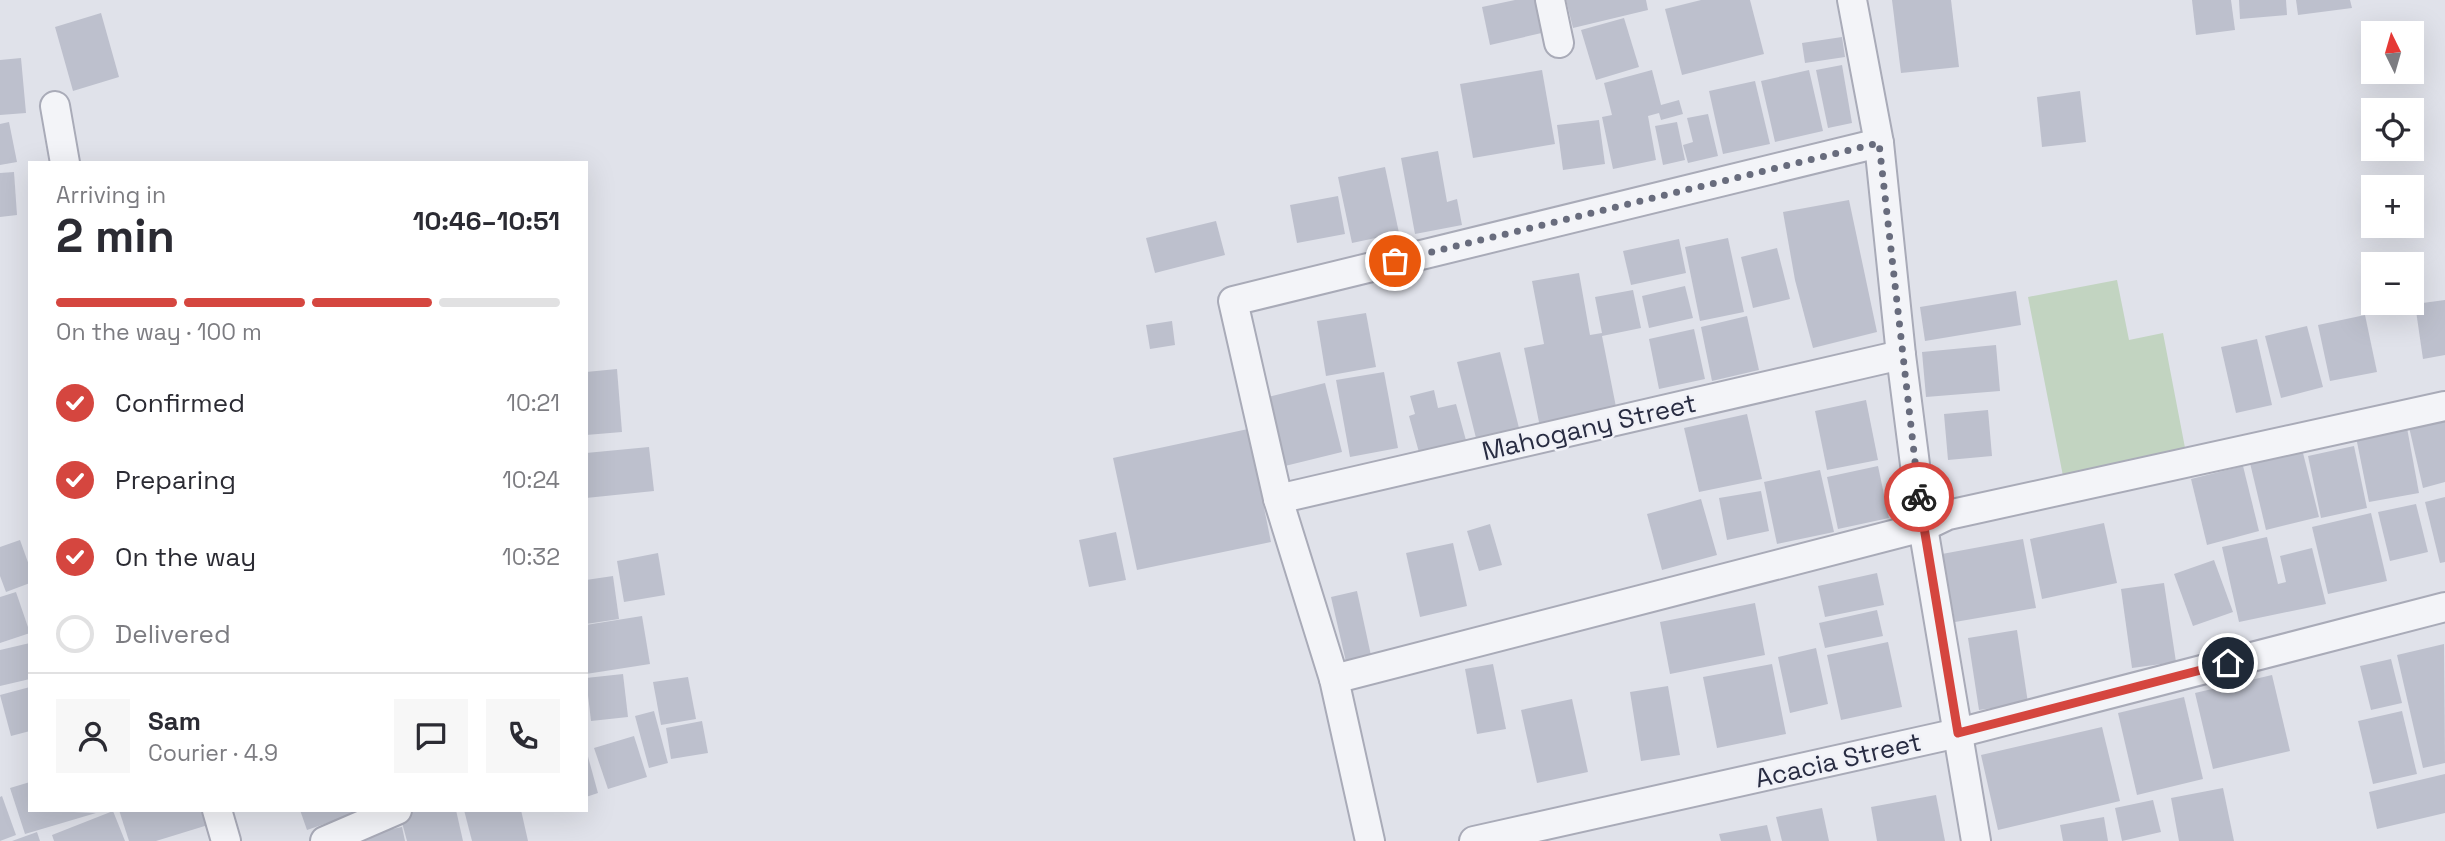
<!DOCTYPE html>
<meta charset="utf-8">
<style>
body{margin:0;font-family:"Space Grotesk",sans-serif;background:#f7f7f7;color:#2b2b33;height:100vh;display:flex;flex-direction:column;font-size:26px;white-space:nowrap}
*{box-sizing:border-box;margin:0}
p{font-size:23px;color:#7c7c81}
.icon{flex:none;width:38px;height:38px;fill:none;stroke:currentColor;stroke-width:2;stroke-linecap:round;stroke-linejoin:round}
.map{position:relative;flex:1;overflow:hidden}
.details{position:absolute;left:28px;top:161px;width:560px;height:651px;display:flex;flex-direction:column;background:#fff;border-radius:0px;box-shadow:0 7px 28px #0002}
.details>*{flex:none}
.needle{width:46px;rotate:355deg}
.tools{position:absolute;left:2361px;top:21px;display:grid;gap:14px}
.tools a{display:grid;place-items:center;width:63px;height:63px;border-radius:0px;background:#fff;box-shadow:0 7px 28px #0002;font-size:35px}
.pin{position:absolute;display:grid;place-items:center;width:60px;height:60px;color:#fff;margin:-30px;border:4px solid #fff;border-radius:50%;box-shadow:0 2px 7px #0007}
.courier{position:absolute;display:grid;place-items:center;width:70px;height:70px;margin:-35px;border:5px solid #d5463f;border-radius:50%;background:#fff;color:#222;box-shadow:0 2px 9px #0007}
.headline em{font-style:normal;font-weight:600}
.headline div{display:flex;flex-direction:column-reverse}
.headline{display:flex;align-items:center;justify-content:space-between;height:119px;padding:0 28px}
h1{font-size:46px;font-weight:600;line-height:52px}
.bar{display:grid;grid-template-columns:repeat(4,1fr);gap:10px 7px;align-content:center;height:84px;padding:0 28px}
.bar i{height:9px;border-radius:5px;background:#e1e1e2}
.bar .active{background:#d5463f}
.bar p{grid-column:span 4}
.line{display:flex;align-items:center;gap:18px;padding:0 28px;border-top:2px solid #e1e1e2}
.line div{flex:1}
.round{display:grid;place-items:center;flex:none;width:74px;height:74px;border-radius:0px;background:#f7f7f7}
ol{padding:0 28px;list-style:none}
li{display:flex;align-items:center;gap:21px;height:77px}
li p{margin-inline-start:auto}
li .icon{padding:7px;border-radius:50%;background:#d5463f;color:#fff;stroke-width:4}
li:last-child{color:#7c7c81}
li i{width:38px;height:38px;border:4px solid #e1e1e2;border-radius:50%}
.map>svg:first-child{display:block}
.green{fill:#c2d4c1}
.building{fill:#bdc0cd}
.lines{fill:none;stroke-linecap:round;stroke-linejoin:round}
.minor-casing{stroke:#a9abb8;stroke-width:32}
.minor{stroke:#f3f4f8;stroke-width:28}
.done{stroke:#686c7d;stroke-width:7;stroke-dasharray:0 12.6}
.route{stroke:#d5463f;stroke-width:9}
.labels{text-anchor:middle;stroke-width:5;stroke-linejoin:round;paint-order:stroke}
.street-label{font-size:26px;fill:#282c42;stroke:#f0f1f7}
</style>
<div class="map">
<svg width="2445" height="841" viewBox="0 0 2445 841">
<rect width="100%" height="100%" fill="#e0e2ea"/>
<path class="green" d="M2117 280 2129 340 2163 333 2186 453 2063 476 2028 297Z"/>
<g class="building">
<path d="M1515 0H1539L1546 32 1490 45 1482 7Z"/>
<path d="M1566 0H1646L1648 10 1573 28Z"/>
<path d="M1701 0H1750L1764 54 1682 75 1665 9Z"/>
<path d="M1892 0H1951L1959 67 1901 73Z"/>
<path d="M2192 0H2231L2235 30 2196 35Z"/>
<path d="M2239 0H2286L2287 15 2240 19Z"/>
<path d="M2296 0H2350L2352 8 2298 15Z"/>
<path d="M101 13 119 77 73 91 55 27Z"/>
<path d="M1624 18 1639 67 1596 80 1581 30Z"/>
<path d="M1842 37 1845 57 1805 63 1802 43Z"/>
<path d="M21 58 26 113 0 115V60Z"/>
<path d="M1842 65 1852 123 1828 128 1816 70Z"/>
<path d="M1542 70 1555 144 1473 158 1460 84Z"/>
<path d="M1652 70 1661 105 1679 100 1683 114 1661 120 1659 113 1648 116 1656 160 1613 169 1602 117 1612 115 1604 83Z"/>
<path d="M1809 70 1823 131 1775 142 1761 81Z"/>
<path d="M1755 81 1770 144 1723 154 1709 91Z"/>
<path d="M2080 91 2086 142 2042 147 2037 97Z"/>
<path d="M1708 114 1718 156 1688 163 1683 145 1693 142 1687 118Z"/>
<path d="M1599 120 1605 164 1563 170 1557 125Z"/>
<path d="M9 122 17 162 0 165V124Z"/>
<path d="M1677 122 1685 160 1663 165 1655 126Z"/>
<path d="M1438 151 1447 202 1457 199 1462 225 1415 234 1401 158Z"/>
<path d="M1385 167 1399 233 1352 243 1338 177Z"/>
<path d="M14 172 17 215 0 217V173Z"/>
<path d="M1338 196 1345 234 1297 243 1290 205Z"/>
<path d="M1849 200 1877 332 1813 348 1795 280 1783 212Z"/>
<path d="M1216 221 1225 255 1155 273 1146 238Z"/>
<path d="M1728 238 1744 312 1700 321 1685 247Z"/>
<path d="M1679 239 1686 273 1631 285 1623 251Z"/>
<path d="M1777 248 1790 299 1753 308 1741 257Z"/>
<path d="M1579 273 1590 335 1602 333 1595 297 1633 290 1641 328 1602 336 1617 412 1540 427 1524 348 1544 344 1532 281Z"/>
<path d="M1685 286 1693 318 1649 328 1642 296Z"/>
<path d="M2016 291 2021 325 1925 341 1920 307Z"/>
<path d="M2445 300V355L2423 359 2415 304Z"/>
<path d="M1366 313 1376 367 1326 376 1317 321Z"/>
<path d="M2365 315 2377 372 2330 381 2318 325Z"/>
<path d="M1747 316 1759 370 1712 381 1701 327Z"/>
<path d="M1172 321 1175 345 1150 349 1146 325Z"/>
<path d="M2307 326 2323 387 2281 398 2265 336Z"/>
<path d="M1694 329 1705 379 1659 389 1649 339Z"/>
<path d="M2257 339 2272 405 2236 413 2221 347Z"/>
<path d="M1996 345 2000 391 1926 397 1922 352Z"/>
<path d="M1500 352 1519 428 1476 438 1457 362Z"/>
<path d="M617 369 622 432 586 435V372Z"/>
<path d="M1384 372 1398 448 1350 457 1336 380Z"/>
<path d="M1325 383 1342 452 1285 466 1268 397Z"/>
<path d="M1434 390 1438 408 1456 404 1467 444 1420 456 1409 416 1415 414 1410 396Z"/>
<path d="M1866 400 1878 460 1827 470 1815 411Z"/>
<path d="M1988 410 1992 456 1948 460 1944 414Z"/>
<path d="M1747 414 1762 479 1699 492 1684 428Z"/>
<path d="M2405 417 2419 493 2369 502 2354 427Z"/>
<path d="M2445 418V482L2423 488 2409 427Z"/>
<path d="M1248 429 1271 542 1137 570 1113 458Z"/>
<path d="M2300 441 2319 517 2266 530 2250 463Z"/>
<path d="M2354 446 2367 508 2321 518 2308 456Z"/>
<path d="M649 447 654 491 586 498V453Z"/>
<path d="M1878 466 1889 518 1838 529 1827 477Z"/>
<path d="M2243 466 2259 531 2207 545 2191 479Z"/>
<path d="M1820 470 1834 532 1777 544 1764 482Z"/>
<path d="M1761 491 1769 531 1727 540 1719 498Z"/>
<path d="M2445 497V562L2440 563 2425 502Z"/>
<path d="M1701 499 1717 555 1662 570 1647 514Z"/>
<path d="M2416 504 2428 552 2390 561 2378 512Z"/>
<path d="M2371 513 2387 581 2328 594 2312 527Z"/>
<path d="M2104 523 2117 583 2042 599 2030 539Z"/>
<path d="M1490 524 1502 565 1479 571 1467 531Z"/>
<path d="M1116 532 1126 580 1089 587 1079 540Z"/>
<path d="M2267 537 2278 584 2286 582 2280 556 2312 548 2326 604 2239 622 2222 547Z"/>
<path d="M2023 539 2036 608 1955 622 1942 554Z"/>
<path d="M20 540 30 568V583L6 592 0 576V547Z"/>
<path d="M1453 543 1467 606 1420 617 1406 553Z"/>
<path d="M658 553 665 595 624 602 617 561Z"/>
<path d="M2214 560 2233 612 2193 626 2174 574Z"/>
<path d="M1877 573 1884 605 1825 617 1818 586Z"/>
<path d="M613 576 619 619 586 624V580Z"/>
<path d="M2164 583 2176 662 2132 668 2121 589Z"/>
<path d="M1357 591 1372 660 1347 666 1331 597Z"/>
<path d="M16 592 30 633 0 643V597Z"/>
<path d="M1755 603 1765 655 1670 674 1660 622Z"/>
<path d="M1877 610 1883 636 1825 648 1819 623Z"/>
<path d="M642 616 650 664 586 674V625Z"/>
<path d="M2017 630 2028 703 1979 710 1968 638Z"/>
<path d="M1888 642 1902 707 1841 720 1827 655Z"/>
<path d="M30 643V679L0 686V650Z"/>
<path d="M2444 644 2445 763 2423 768 2397 655Z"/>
<path d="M1816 648 1828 704 1790 713 1778 657Z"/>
<path d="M2391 659 2402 703 2371 710 2360 666Z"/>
<path d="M1493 664 1506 729 1477 734 1465 669Z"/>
<path d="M1772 664 1786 734 1717 748 1703 677Z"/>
<path d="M623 674 628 717 591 721 586 678Z"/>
<path d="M2272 675 2290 751 2213 769 2195 693Z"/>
<path d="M688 677 696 719 661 725 653 682Z"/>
<path d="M1668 686 1680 755 1641 761 1630 692Z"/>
<path d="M30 687V731L11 736 0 695Z"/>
<path d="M2184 697 2203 779 2137 795 2118 713Z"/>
<path d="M1572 699 1588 772 1537 783 1521 710Z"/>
<path d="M654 711 668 763 649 768 635 716Z"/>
<path d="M2402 711 2417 774 2373 784 2358 721Z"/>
<path d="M702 721 708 753 671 759 666 728Z"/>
<path d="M2102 727 2120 801 1998 830 1981 755Z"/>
<path d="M634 736 647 777 608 789 594 748Z"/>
<path d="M587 753 598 793 586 797V754Z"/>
<path d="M2445 774V813L2377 829 2369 792Z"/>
<path d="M30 782V810L96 813 25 834 10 788Z"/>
<path d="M2223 788 2234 841H2179L2171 798Z"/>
<path d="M1936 795 1945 841H1877L1871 807Z"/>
<path d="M2 796 16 835 0 841V797Z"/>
<path d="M2153 800 2161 832 2122 841 2115 808Z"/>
<path d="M1822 808 1829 841H1782L1776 817Z"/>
<path d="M119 810H204L208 825 156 841H129Z"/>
<path d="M300 810H352L353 814 307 830Z"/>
<path d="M419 810H456L463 841H407L400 815Z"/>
<path d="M464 810H521L528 841H472Z"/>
<path d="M113 811 125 841H54L52 835Z"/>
<path d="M2104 817 2108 841H2063L2060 825Z"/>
<path d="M1767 825 1771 841H1721L1719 834Z"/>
<path d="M402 827 405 841H355L354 837Z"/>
<path d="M37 832 40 841H12Z"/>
</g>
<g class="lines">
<defs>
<g id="minor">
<path d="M1550 0 1559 43"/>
<path d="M1852 0 1879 143 1901 355 1923 527 1976 841"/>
<path d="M55 106 65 163"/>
<path d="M1278 499 1901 355"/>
<path d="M1334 679 1923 527 1948 515 2445 406"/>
<path d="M217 810 226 841"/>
<path d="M325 841 397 810"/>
<path d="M1370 841 1334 679 1278 499 1233 301 1879 143"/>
<path d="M1474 841 1958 733 2445 607"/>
</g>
</defs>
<use href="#minor" class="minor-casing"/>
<use href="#minor" class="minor"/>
</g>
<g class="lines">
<path class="done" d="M1395 261 1879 143 1919 497"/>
<path class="route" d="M1919 497 1958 733 2228 663"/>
</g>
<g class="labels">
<g class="street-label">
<text transform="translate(1589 427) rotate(-13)" y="9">Mahogany Street</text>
<text transform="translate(1838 760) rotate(-13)" y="9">Acacia Street</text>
</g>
</g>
</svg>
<div class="tools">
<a><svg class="needle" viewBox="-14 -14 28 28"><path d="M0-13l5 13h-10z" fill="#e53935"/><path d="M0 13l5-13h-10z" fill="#7c7c81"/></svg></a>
<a><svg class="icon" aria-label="locate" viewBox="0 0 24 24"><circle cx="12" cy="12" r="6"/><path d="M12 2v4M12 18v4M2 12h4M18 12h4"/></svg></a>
<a>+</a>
<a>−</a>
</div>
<div class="pin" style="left:1395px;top:261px;background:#ea580c"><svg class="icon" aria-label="bag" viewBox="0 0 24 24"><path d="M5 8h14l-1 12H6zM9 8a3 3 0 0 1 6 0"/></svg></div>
<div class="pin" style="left:2228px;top:663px;background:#1f2937"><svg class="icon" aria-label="home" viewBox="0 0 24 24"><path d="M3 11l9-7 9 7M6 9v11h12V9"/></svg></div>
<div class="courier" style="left:1919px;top:497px"><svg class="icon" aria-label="bike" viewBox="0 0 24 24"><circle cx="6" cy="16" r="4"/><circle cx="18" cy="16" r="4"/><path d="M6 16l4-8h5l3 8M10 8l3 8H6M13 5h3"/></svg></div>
<section class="details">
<div class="headline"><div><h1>2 min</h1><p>Arriving in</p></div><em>10:46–10:51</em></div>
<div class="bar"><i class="active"></i><i class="active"></i><i class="active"></i><i></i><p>On the way · 100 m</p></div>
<ol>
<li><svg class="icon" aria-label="check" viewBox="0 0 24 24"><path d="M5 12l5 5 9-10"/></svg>Confirmed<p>10:21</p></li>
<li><svg class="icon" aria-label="check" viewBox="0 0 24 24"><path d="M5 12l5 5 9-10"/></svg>Preparing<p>10:24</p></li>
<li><svg class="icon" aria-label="check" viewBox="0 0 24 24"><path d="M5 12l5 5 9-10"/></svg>On the way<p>10:32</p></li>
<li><i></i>Delivered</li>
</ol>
<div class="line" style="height:126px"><a class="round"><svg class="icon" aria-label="person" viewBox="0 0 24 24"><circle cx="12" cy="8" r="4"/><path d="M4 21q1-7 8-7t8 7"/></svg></a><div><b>Sam</b><p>Courier · 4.9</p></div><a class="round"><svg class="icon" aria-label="chat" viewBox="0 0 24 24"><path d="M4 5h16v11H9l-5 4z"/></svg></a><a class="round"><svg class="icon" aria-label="phone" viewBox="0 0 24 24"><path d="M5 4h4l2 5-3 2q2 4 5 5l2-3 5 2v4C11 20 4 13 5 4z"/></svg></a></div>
</section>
</div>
